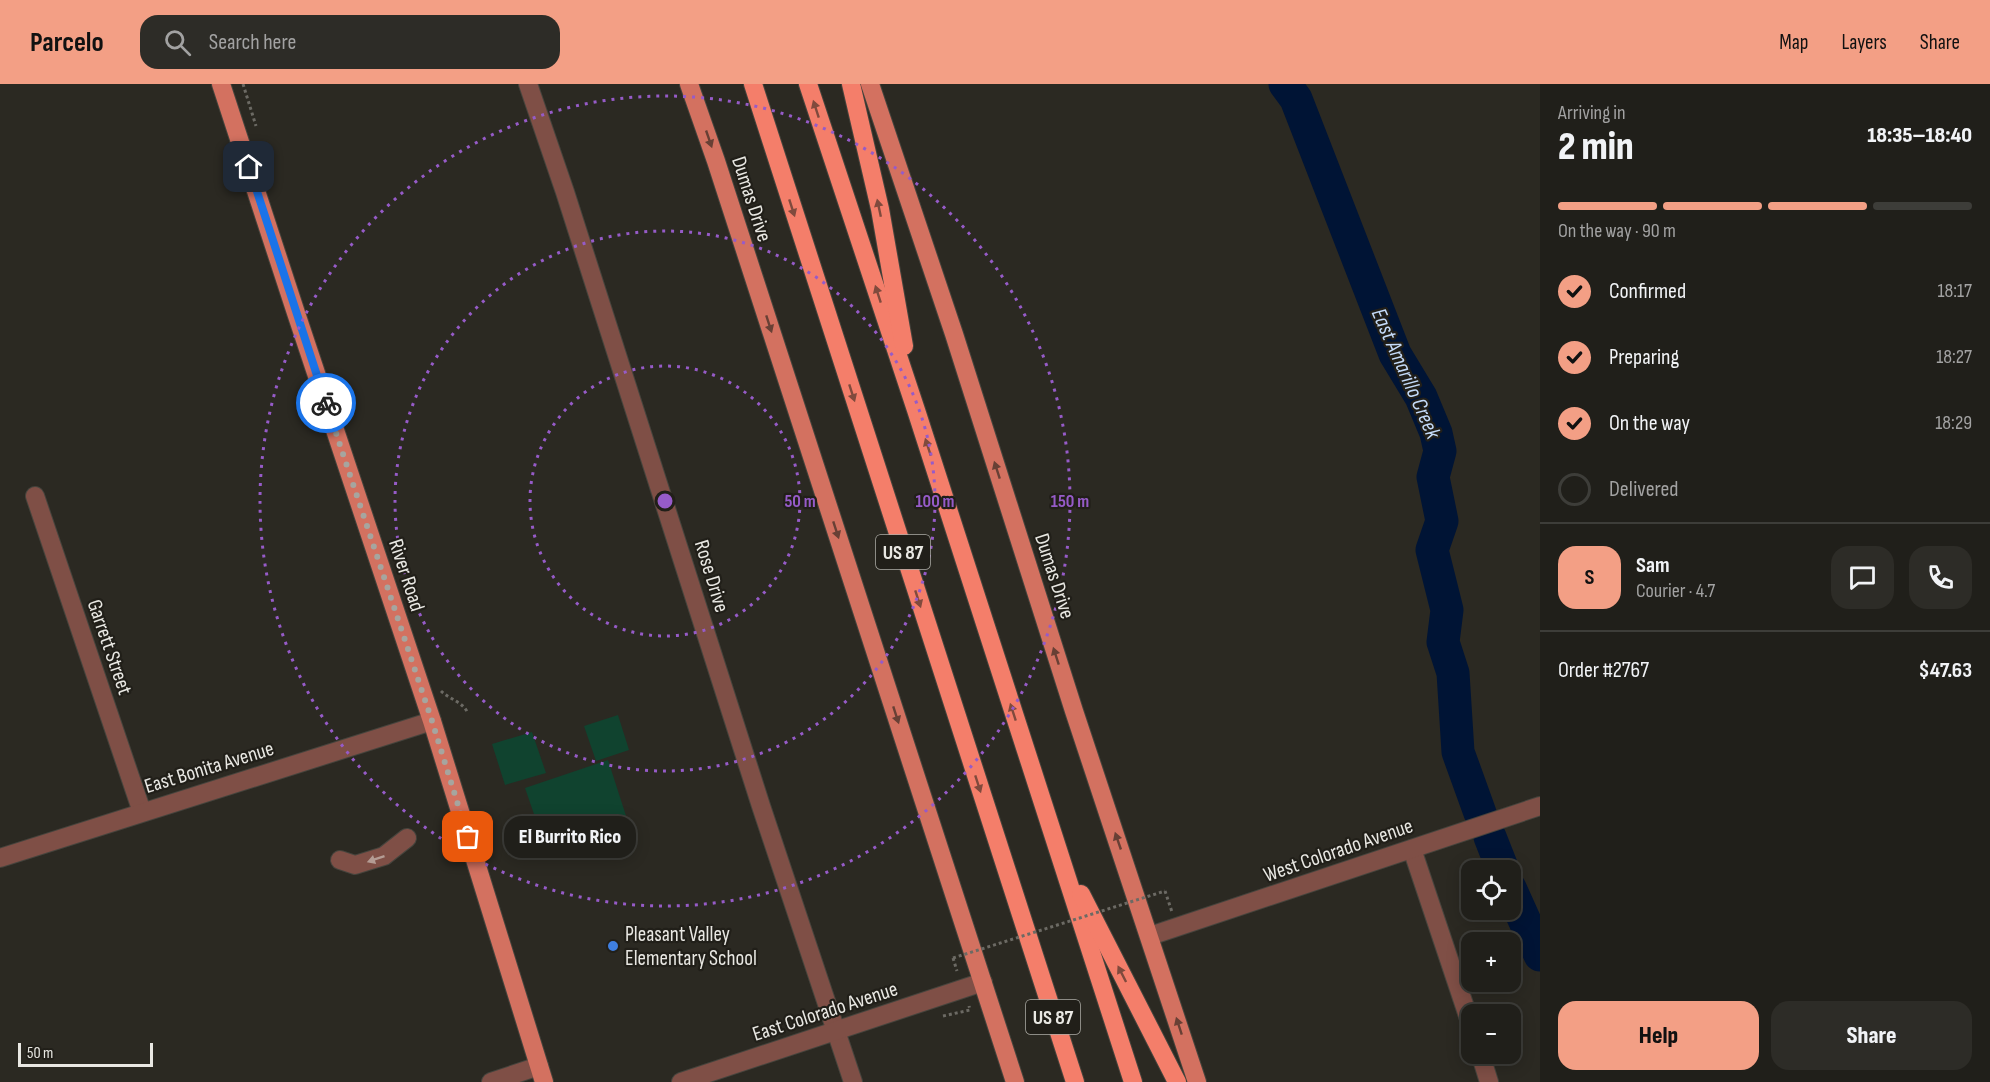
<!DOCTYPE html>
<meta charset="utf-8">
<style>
body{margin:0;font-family:"Sofia Sans Condensed",sans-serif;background:#2d2c27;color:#f1f3f6;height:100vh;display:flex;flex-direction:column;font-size:22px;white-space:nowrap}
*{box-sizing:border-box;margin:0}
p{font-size:20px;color:#a2a2a2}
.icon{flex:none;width:33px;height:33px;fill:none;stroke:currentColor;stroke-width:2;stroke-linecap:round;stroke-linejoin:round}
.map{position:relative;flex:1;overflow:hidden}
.drawer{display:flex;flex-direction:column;background:#201f1a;width:450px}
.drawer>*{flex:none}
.fabs{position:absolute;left:1461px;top:776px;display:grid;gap:12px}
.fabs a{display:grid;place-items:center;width:60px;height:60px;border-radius:12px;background:#201f1a;box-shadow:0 3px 15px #0003,0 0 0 2px #3d3d39;font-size:30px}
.scale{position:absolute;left:18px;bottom:15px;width:135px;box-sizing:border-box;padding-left:6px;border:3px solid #e9e8e3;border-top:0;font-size:16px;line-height:21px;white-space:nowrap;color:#e9e8e3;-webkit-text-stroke:4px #211f19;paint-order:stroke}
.pin{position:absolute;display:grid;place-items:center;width:51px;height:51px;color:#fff;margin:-26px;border-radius:12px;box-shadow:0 3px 9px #0006}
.courier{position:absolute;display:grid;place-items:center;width:60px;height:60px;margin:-30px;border:4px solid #1a73e8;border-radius:50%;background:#fff;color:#222;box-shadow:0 2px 8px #0007}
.bubble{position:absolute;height:42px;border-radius:18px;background:#201f1a;box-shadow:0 3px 15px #0003,0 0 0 2px #3d3d39;font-size:20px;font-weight:800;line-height:42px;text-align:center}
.summary em{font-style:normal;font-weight:800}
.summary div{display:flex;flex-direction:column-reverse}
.summary{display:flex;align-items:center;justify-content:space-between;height:102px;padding:0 18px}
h1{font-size:39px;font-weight:800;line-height:45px}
.bar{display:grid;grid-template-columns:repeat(4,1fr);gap:9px 6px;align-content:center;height:72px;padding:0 18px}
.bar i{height:8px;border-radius:4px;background:#3d3d39}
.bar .selected{background:#f39f85}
.bar p{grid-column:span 4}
.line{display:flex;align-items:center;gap:15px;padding:0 18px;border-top:2px solid #3d3d39}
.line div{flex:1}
.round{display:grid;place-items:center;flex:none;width:63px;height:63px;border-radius:18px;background:#2d2c27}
ol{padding:0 18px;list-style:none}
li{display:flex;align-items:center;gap:18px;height:66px}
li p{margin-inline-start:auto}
li .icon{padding:6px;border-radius:50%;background:#f39f85;color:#111;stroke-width:4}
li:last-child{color:#a2a2a2}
li i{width:33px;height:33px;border:3px solid #3d3d39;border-radius:50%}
.cta{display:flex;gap:12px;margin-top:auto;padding:12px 18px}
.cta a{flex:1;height:69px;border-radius:18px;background:#f39f85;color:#111;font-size:24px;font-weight:800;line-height:69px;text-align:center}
.cta a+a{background:#2d2c27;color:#f1f3f6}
header{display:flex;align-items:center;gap:36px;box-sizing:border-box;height:84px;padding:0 30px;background:#f39f85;color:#111}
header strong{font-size:28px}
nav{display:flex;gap:33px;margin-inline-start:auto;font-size:21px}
.search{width:420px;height:54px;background:#2d2c27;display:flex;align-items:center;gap:15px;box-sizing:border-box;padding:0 21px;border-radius:18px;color:#a2a2a2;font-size:22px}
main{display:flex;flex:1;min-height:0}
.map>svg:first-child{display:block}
.green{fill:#10432f}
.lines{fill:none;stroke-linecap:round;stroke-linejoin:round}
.river{stroke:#001435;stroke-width:33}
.minor-casing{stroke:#46443d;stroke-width:20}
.major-casing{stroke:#46443d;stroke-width:20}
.highway-casing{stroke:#46443d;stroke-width:20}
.path{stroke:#6c6a64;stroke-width:3;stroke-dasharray:3 3;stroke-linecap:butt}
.minor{stroke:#7f4f46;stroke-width:18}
.major{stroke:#d37160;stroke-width:18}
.highway{stroke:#f47e6a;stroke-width:18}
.path-bridge{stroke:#6c6a64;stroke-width:3;stroke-dasharray:3 3;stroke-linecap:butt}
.oneway{fill:#804a3d}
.oneway2{fill:#684035}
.oneway3{fill:#b49c94}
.done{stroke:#a6a59f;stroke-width:6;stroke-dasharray:0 10.8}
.route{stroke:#1a73e8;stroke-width:8}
.ring{fill:none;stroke:#965bc8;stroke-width:3;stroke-dasharray:3 6}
.shop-dot{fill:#3f7fe0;stroke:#211f19;stroke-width:2}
.labels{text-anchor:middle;stroke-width:4.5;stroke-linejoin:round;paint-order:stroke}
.shield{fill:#211f19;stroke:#adaca6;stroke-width:1.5}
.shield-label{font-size:20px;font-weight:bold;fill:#e9e8e3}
.street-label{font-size:21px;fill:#e9e8e3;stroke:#211f19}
.poi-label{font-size:21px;fill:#e9e8e3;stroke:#211f19;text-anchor:start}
.water-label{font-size:22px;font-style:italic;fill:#c4dbf9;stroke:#211f19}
.centre{fill:#965bc8;stroke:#211f19;stroke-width:3}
.ring-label{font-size:18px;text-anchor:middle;font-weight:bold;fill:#965bc8;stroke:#211f19;stroke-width:4.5;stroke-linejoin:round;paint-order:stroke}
</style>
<header>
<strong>Parcelo</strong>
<div class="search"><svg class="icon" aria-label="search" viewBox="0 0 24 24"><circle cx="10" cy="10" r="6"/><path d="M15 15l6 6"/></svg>Search here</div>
<nav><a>Map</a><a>Layers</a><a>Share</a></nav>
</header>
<main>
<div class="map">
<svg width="1540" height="998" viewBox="0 0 1540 998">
<rect width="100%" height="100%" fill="#2b2922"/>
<g class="green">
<path d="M618 631 629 666 596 677 584 642Z"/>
<path d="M532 648 546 689 505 701 492 660Z"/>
<path d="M608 676 628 738 546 765 525 704Z"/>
</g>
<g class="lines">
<g class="river">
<path d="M1285 0 1296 15 1395 270 1421 313 1436 349 1440 367 1433 393 1442 437 1432 466 1447 526 1443 558 1453 589 1458 668 1480 729"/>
<path d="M1490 753 1503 786"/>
<path d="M1510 804 1540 871"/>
</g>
<defs>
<g id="minor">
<path d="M528 0 565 108 761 722 853 998"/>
<path d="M35 412 142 728"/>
<path d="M1412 765 1472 944"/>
<path d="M0 774 432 637"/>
<path d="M340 776 355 781 384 772 407 754"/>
<path d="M1150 852 1540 722"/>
<path d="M1480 969 1489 998"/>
<path d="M491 998 539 982"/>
<path d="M681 998 983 898"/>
</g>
<g id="major">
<path d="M221 0 296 229 432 637 544 998"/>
<path d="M689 0 716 77 1015 998"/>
<path d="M870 0 954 250 1074 627 1197 998"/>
</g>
<g id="highway">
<path d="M753 0 1075 998"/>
<path d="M808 0 916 326 1133 998"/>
<path d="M851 0 880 125 904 262"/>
<path d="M1081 810 1177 998"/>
</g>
</defs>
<use href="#minor" class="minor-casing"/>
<use href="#major" class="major-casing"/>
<use href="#highway" class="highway-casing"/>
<g class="path">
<path d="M243 0 256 42"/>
<path d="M441 607C450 616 464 618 468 630"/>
<path d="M1165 807 1172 828"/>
<path d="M953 874 957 887"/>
<path d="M943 932 970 926 969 922"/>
</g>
<use href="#minor" class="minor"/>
<use href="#major" class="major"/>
<use href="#highway" class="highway"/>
<path class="path-bridge" d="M953 874 1165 807"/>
</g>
<defs><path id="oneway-solid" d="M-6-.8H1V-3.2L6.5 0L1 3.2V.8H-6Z" transform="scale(1.5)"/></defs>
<g class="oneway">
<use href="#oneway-solid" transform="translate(816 25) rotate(-108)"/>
<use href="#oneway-solid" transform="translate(792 124) rotate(72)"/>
<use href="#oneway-solid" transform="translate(879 124) rotate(-102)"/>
<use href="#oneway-solid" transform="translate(878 210) rotate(-108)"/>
<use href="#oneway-solid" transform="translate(852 309) rotate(72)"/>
<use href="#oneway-solid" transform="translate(928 363) rotate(-108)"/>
<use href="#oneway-solid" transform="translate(918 515) rotate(72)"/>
<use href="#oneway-solid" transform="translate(1013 628) rotate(-108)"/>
<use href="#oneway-solid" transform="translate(978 700) rotate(72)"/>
<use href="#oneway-solid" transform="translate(1122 890) rotate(-117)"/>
</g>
<g class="oneway2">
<use href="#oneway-solid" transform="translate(709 55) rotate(71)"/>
<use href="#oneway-solid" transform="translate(769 240) rotate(72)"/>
<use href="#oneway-solid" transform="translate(997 386) rotate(-108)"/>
<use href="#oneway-solid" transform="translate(836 446) rotate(72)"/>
<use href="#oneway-solid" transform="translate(1056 572) rotate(-108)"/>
<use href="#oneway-solid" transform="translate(896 631) rotate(72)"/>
<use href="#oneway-solid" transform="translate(1118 757) rotate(-109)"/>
<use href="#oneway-solid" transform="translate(1179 942) rotate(-108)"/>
</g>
<use class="oneway3" href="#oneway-solid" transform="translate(376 775) rotate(161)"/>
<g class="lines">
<path class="done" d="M326 319 432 637 468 753"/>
<path class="route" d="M249 83 326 319"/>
</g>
<g class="ring">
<circle cx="665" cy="417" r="135"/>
<circle cx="665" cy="417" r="270"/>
<circle cx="665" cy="417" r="405"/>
</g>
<circle class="shop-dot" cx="613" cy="862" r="6"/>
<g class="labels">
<g class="shield">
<rect x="876" y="451" width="54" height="34" rx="4.5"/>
<rect x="1026" y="916" width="54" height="34" rx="4.5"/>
</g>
<g class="shield-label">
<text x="903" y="475">US 87</text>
<text x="1053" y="940">US 87</text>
</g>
<g class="street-label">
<text transform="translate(752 115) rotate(72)" y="7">Dumas Drive</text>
<text transform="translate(407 491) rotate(72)" y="7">River Road</text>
<text transform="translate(712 492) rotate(73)" y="7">Rose Drive</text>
<text transform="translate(1055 492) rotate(72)" y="7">Dumas Drive</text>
<text transform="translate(110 563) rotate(71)" y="7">Garrett Street</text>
<text transform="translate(209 683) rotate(-17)" y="7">East Bonita Avenue</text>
<text transform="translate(1338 766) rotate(-19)" y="7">West Colorado Avenue</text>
<text transform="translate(825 927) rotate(-18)" y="7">East Colorado Avenue</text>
</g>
<g class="poi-label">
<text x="625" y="857">Pleasant Valley<tspan x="625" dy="24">Elementary School</tspan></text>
</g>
<g class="water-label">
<text transform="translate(1407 289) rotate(66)" y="8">East Amarillo Creek</text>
</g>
</g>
<circle cx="665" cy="417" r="9" class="centre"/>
<g class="ring-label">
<text x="800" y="423">50 m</text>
<text x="935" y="423">100 m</text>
<text x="1070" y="423">150 m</text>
</g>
</svg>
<div class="fabs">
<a><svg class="icon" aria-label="locate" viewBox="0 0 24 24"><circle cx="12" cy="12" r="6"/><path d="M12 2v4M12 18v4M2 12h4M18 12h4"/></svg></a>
<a>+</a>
<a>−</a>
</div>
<div class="scale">50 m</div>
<div class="pin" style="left:468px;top:753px;background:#ea580c"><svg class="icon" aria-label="bag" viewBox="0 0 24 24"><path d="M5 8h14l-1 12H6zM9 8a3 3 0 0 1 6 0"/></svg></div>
<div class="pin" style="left:249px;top:83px;background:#1f2937"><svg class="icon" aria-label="home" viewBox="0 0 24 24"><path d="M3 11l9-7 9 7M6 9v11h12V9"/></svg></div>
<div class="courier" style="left:326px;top:319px"><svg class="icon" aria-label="bike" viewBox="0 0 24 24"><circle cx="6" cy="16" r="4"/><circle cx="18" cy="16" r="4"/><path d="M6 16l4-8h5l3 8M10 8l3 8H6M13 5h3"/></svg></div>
<div class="bubble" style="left:504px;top:732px;width:132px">El Burrito Rico</div>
</div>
<section class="drawer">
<div class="summary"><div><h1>2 min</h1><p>Arriving in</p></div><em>18:35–18:40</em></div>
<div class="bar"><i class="selected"></i><i class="selected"></i><i class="selected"></i><i></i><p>On the way · 90 m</p></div>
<ol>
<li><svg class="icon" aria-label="check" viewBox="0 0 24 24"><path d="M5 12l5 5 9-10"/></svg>Confirmed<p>18:17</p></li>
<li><svg class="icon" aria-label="check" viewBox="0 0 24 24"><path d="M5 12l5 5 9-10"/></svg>Preparing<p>18:27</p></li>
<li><svg class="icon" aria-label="check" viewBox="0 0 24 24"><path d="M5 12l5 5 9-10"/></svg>On the way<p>18:29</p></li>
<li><i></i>Delivered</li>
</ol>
<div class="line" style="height:108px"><b class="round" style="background:#f39f85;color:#111">S</b><div><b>Sam</b><p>Courier · 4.7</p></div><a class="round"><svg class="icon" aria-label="chat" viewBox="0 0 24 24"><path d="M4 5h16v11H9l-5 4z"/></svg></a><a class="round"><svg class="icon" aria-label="phone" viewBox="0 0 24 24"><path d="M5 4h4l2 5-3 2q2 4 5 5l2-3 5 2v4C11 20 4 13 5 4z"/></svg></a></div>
<div class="line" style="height:78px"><div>Order #2767</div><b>$47.63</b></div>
<div class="cta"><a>Help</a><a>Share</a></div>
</section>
</main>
